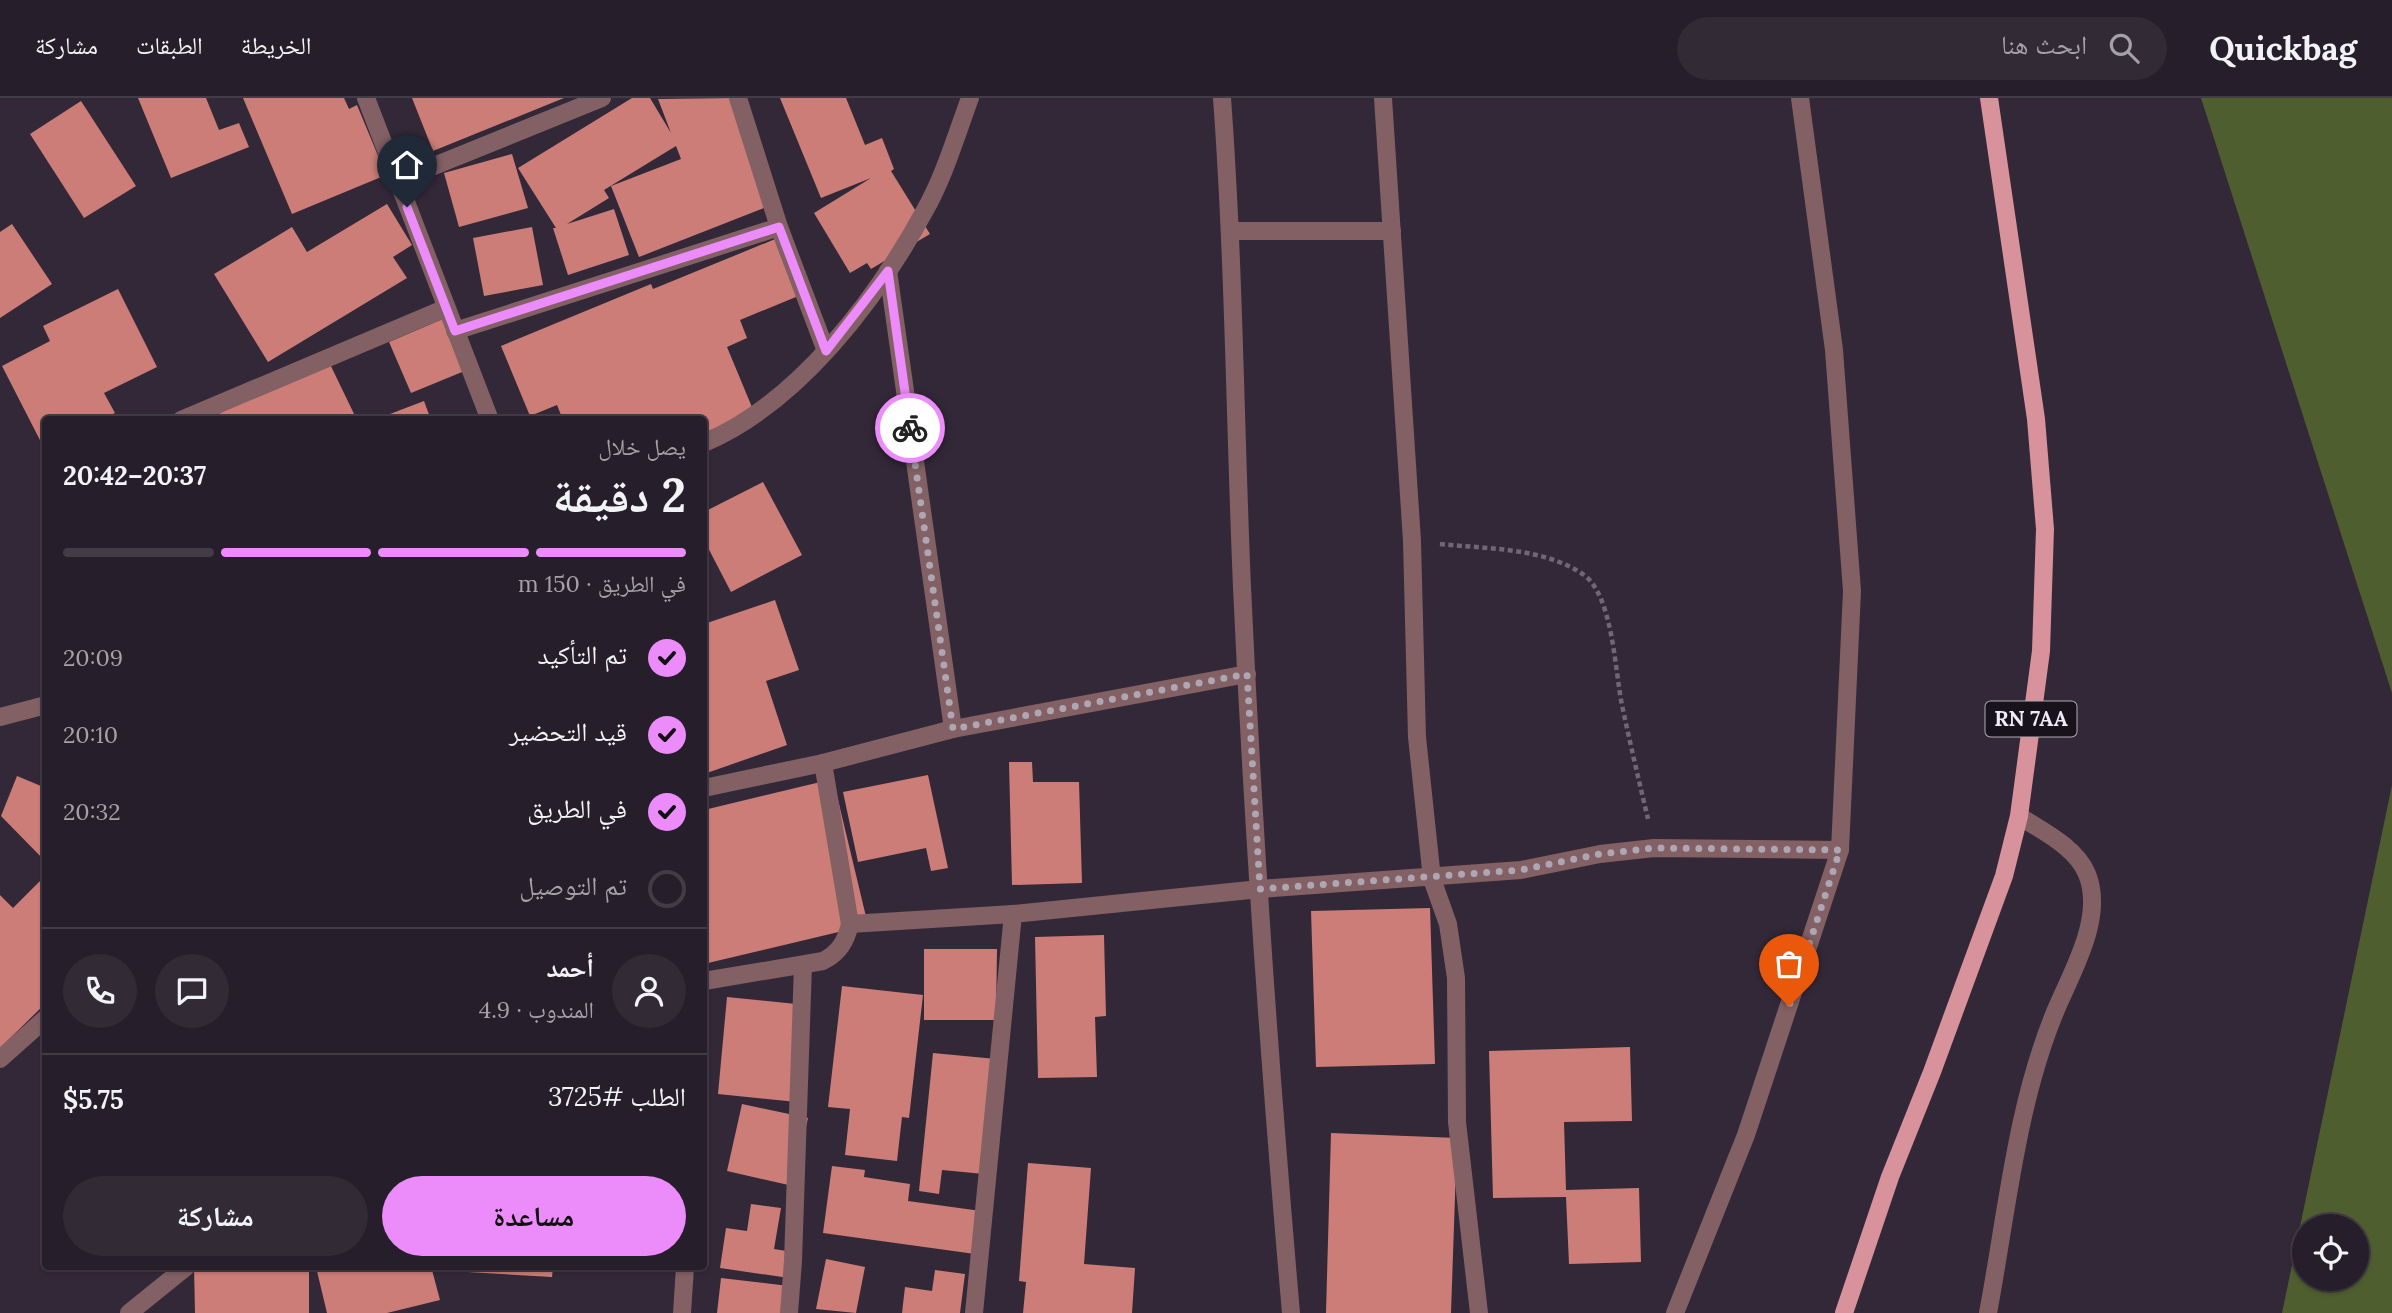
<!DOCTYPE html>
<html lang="ar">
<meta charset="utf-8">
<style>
body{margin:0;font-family:Lora,"Noto Naskh Arabic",serif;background:#322b36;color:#f1f3f6;direction:rtl;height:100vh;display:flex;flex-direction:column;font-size:26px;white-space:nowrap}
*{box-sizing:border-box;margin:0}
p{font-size:23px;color:#a4a2a8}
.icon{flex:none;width:38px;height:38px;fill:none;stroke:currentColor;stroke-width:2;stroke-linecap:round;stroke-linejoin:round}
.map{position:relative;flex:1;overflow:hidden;direction:ltr}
.sheet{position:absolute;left:42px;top:318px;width:665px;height:854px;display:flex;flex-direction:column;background:#261e2a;border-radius:7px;box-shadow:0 2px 5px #0004,0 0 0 2px #423c47;direction:rtl}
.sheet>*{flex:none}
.buttons{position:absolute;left:2292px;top:1116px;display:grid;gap:14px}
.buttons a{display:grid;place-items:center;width:77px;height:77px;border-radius:50%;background:#261e2a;box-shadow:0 2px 5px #0004,0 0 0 2px #423c47;font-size:35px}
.pin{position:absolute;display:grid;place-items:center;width:60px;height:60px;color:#fff;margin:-72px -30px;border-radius:50% 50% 50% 0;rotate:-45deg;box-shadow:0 0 7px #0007}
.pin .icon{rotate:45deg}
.courier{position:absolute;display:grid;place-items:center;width:70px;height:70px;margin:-35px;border:5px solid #ec8cfa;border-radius:50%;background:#fff;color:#222;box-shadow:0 2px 9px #0007}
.summary em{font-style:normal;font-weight:800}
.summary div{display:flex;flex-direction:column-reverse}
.summary{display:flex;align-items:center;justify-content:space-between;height:119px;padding:0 21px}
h1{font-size:46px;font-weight:800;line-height:52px}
.bar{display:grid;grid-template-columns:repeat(4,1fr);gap:10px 7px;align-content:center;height:84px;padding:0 21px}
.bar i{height:9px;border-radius:5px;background:#423c47}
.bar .on{background:#ec8cfa}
.bar p{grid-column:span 4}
.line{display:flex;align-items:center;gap:18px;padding:0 21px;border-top:2px solid #423c47}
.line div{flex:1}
.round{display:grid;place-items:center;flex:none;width:74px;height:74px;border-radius:37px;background:#322b36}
ol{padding:0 21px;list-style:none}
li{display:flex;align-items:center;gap:21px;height:77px}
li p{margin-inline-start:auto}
li .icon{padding:7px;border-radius:50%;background:#ec8cfa;color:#111;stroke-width:4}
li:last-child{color:#a4a2a8}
li i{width:38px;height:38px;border:4px solid #423c47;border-radius:50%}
.primary-button{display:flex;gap:14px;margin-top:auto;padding:14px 21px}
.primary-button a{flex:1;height:80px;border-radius:42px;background:#ec8cfa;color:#111;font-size:28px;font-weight:800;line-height:80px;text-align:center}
.primary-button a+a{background:#322b36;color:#f1f3f6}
header{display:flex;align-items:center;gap:42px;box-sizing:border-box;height:98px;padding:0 35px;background:#261e2a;border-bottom:2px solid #423c47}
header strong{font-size:33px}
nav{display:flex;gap:38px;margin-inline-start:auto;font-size:24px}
.search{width:490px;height:63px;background:#322b36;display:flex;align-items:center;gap:18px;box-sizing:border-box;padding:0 24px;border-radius:38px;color:#a4a2a8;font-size:26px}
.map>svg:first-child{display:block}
.green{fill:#4e5e2e;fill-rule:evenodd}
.building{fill:#cc7d77}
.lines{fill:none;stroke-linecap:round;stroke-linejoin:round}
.path{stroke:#706675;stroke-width:4.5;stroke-dasharray:5 3.5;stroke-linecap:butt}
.street{stroke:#826064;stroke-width:18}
.primary{stroke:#d7929b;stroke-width:18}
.done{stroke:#aea7b3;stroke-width:7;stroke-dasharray:0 12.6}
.route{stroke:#ec8cfa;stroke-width:9}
.labels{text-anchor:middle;stroke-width:7;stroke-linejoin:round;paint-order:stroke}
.shield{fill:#18131a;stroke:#b0aab3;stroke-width:2}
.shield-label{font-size:21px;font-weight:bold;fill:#f1ebf5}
</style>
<header>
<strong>Quickbag</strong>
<div class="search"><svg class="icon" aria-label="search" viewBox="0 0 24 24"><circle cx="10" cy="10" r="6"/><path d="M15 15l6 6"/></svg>ابحث هنا</div>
<nav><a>الخريطة</a><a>الطبقات</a><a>مشاركة</a></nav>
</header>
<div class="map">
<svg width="2392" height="1215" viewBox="0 0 2392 1215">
<rect width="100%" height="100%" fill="#332838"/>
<g class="green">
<path d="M2201 0H2392V595Z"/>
<path d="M2392 687V1215H2282ZM2305 1129H2357V1181H2305Z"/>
</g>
<g class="building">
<path d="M138 0H206L219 32 239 25 249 49 171 80Z"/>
<path d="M243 0H344L349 11 357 7 386 77 292 116Z"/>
<path d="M412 0H564L433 53Z"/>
<path d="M632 0H650L671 35 658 1 736 0 777 105 639 159 611 88 681 61 676 48 604 92 609 100 567 126 614 111 629 157 568 177 553 130H556L518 70Z"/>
<path d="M780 0H846L865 47 882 40 894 71 891 73 930 136 871 171 867 165 850 175 814 115 871 80 821 100Z"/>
<path d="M81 3 136 88 84 120 30 36Z"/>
<path d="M512 56 528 110 459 129 444 75Z"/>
<path d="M387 106 412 147 393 159 407 180 268 264 214 176 292 129 307 154Z"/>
<path d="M12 126 52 186 0 220V134Z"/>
<path d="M532 129 543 187 484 198 473 140Z"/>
<path d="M785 137 808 194 740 222 747 240 727 249 754 314 704 335V322H563L557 307 530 318 501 248 651 186 653 191Z"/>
<path d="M118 191 157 269 104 295 115 315 100 322H46L44 350 2 268 50 243 43 228Z"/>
<path d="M445 220 467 272 411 295 389 244Z"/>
<path d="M328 262 357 322H206Z"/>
<path d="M424 303 431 322H393L390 316Z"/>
<path d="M763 384 802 457 731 494 704 442V414Z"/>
<path d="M775 502 799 572 766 583 787 647 704 676V526Z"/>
<path d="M1009 664H1032L1033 684H1079L1082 785 1012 787Z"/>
<path d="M928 677 948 770 931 773 926 750 858 764 843 694Z"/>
<path d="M17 678 41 688 46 684V764L1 718Z"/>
<path d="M833 681 868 827 708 865 704 845V712Z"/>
<path d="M46 777V905L0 950V797L13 810Z"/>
<path d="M1430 810 1435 966 1316 969 1311 813Z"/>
<path d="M1104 837 1106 918 1095 919 1097 979 1038 980 1035 839Z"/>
<path d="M924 851H997L996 922H924Z"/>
<path d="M842 888 923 897 909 1020 902 1019 897 1063 845 1057 850 1011 828 1009Z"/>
<path d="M727 899 806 907 797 1004 718 996Z"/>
<path d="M1630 949 1632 1023 1564 1024 1566 1092 1639 1090 1641 1164 1569 1166 1566 1099 1493 1100 1489 953Z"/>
<path d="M933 955 996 961 984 1076 942 1072 939 1096 919 1093Z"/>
<path d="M742 1006 808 1020 793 1088 727 1073Z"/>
<path d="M1331 1035 1457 1040 1451 1215H1326Z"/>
<path d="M1028 1065 1091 1070 1084 1166 1135 1170 1132 1215H1023L1026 1184 1019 1183Z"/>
<path d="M832 1068 865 1072 864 1079 910 1086 908 1103 981 1113 975 1156 823 1135Z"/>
<path d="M751 1106 781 1110 774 1151 793 1154 789 1180 720 1170 726 1130 747 1133Z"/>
<path d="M826 1161 865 1169 856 1215 816 1211Z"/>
<path d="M194 1169H309V1215H195Z"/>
<path d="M316 1169H553L552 1179 432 1172 440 1202 387 1215H327Z"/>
<path d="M935 1172 965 1176 960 1215H902L905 1189 932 1193Z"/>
<path d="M721 1180 789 1188 786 1215H717Z"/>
</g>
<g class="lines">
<path class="path" d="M1440 446C1486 451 1544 449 1584 477 1613 498 1615 574 1622 607 1630 645 1639 683 1648 721"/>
<g class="street">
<path d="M366 0 490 322"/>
<path d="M738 0 779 129 826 253"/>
<path d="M1222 0C1234 163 1235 326 1242 489 1253 731 1270 974 1291 1215"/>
<path d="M1383 0 1412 443 1417 639 1432 781 1448 826 1456 880 1457 1024 1479 1215"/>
<path d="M397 83 602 0"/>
<path d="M1231 133H1392"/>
<path d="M888 173 953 631"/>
<path d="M455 233 779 129"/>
<path d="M181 322 446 210"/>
<path d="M704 345C798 305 876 202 924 114 944 79 956 38 970 0"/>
<path d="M0 619 46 607"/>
<path d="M704 690 823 665 953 631 1247 576"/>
<path d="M850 826 1013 816"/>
<path d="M704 883 823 863C839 855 846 843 850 826L823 665"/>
<path d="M0 961 46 920"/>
<path d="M129 1215 186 1169"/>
<path d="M682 1215 685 1169"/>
<path d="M789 1215 793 1163 803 867"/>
<path d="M974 1215 1013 816 1260 791 1521 772 1600 756 1654 750 1840 752"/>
<path d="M1675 1215 1746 1037 1840 752 1852 493 1834 252 1800 0"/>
<path d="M1988 1215C2007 1114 2016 1009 2055 914 2071 875 2105 820 2087 776 2076 749 2042 733 2019 718"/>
</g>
<path class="primary" d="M1844 1215 1890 1079 1932 974 2004 778 2019 718 2041 553 2045 431 2036 321 1989 0"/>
</g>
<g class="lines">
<path class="done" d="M910 330 953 631 1247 576 1260 791 1521 772 1600 756 1654 750 1840 752 1789 908"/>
<path class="route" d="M407 109 455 233 779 129 826 253 888 173 910 330"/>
</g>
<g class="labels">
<rect class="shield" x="1985.5" y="603.5" width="91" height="35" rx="5"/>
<g class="shield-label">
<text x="2031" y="628">RN 7AA</text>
</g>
</g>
</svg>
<div class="buttons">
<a><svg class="icon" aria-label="locate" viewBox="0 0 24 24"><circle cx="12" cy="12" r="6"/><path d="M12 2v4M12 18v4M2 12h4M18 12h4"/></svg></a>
</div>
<div class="pin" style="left:1789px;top:908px;background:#ea580c"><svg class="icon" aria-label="bag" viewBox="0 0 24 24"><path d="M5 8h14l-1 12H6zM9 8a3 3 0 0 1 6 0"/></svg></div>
<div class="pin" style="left:407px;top:109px;background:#1f2937"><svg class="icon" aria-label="home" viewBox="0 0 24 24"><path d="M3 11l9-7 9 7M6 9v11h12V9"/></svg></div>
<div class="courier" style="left:910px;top:330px"><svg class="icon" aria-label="bike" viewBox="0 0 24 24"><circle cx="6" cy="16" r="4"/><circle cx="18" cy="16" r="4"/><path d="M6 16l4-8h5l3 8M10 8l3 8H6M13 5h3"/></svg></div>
<section class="sheet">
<div class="summary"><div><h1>2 دقيقة</h1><p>يصل خلال</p></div><em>20:37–20:42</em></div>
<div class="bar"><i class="on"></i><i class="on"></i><i class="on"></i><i></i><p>في الطريق · 150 m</p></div>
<ol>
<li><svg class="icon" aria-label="check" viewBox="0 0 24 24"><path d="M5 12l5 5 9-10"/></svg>تم التأكيد<p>20:09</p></li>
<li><svg class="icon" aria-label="check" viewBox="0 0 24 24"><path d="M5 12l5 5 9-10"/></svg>قيد التحضير<p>20:10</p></li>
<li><svg class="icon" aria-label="check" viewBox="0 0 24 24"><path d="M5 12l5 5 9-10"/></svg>في الطريق<p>20:32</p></li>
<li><i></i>تم التوصيل</li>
</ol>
<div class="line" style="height:126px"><a class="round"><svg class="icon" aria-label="person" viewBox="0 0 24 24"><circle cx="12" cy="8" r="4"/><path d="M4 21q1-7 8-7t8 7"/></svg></a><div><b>أحمد</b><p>المندوب · 4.9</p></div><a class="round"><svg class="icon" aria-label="chat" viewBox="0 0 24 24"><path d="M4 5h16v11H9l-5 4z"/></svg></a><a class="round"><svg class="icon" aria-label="phone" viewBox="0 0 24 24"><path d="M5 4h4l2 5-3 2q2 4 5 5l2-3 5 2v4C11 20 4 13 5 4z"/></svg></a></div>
<div class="line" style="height:91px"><div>الطلب #3725</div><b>$5.75</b></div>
<div class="primary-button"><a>مساعدة</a><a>مشاركة</a></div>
</section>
</div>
